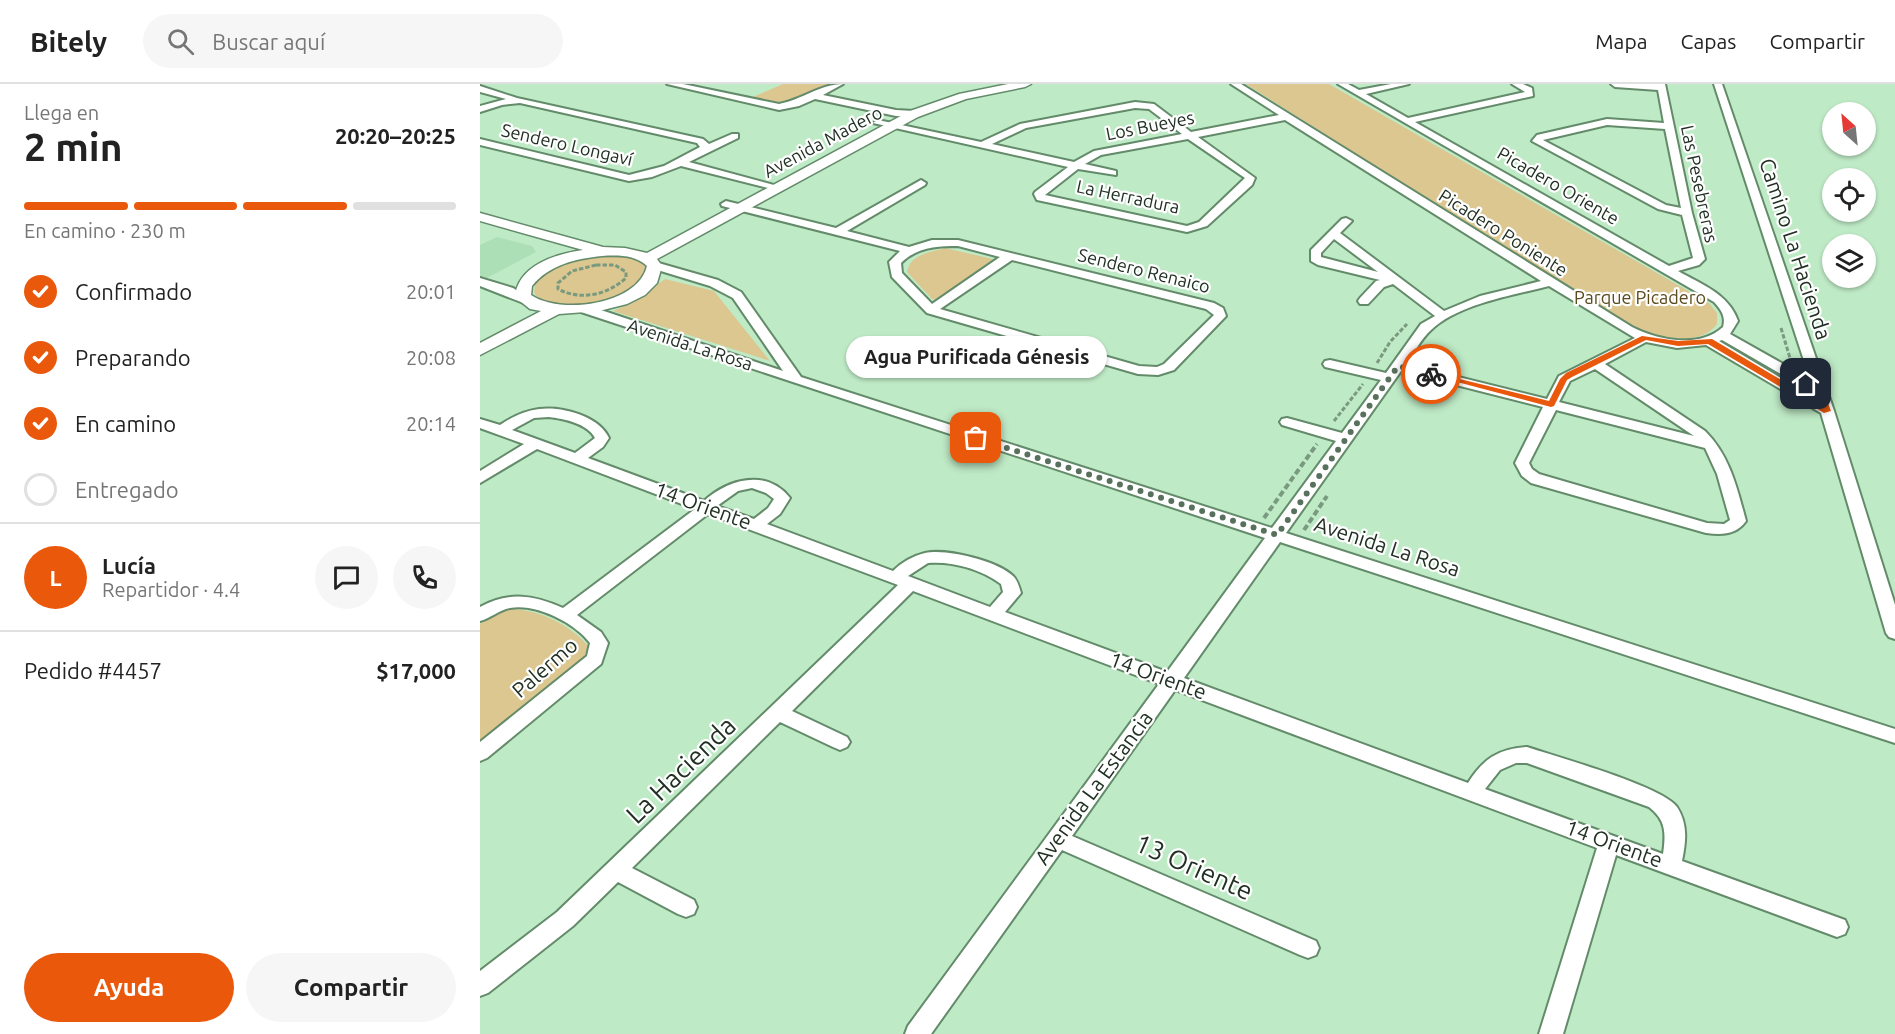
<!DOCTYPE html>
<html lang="es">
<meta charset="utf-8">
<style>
body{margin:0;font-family:Ubuntu,sans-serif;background:#f6f6f6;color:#222;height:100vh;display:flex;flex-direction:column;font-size:22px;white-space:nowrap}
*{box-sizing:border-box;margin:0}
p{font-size:20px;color:#767676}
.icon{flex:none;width:33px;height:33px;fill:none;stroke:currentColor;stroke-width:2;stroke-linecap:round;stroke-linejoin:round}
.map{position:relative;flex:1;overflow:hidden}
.details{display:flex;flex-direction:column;background:#fff;width:480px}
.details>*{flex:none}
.needle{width:39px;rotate:333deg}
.buttons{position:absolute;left:1342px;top:18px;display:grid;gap:12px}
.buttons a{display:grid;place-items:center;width:54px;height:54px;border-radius:50%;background:#fff;box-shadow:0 2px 4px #0004;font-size:30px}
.pin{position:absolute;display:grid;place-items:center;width:51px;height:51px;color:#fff;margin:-26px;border-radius:12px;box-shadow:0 3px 9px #0006}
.courier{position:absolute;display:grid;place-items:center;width:60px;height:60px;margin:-30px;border:4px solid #ea580c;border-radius:50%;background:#fff;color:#222;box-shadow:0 2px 8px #0007}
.bubble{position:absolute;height:42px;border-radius:21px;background:#fff;box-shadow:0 2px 4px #0004;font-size:20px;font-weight:600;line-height:42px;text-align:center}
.summary em{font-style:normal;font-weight:600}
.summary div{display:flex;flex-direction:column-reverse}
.summary{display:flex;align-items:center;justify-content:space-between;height:102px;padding:0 24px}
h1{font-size:39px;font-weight:600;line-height:45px}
.bar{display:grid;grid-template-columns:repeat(4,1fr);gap:9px 6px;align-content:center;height:72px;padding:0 24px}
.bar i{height:8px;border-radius:4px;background:#e0e0e0}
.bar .selected{background:#ea580c}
.bar p{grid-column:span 4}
.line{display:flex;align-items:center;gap:15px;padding:0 24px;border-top:2px solid #e0e0e0}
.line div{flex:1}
.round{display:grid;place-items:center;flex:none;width:63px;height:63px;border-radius:32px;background:#f6f6f6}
ol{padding:0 24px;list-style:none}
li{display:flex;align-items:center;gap:18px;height:66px}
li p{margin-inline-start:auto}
li .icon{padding:6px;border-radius:50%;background:#ea580c;color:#fff;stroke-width:4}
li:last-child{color:#767676}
li i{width:33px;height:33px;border:3px solid #e0e0e0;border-radius:50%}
.cta{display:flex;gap:12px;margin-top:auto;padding:12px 24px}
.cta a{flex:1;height:69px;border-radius:36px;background:#ea580c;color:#fff;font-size:24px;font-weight:600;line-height:69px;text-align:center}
.cta a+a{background:#f6f6f6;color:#222}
header{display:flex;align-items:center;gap:36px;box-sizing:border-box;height:84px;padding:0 30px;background:#fff;border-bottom:2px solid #e0e0e0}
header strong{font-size:28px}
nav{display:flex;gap:33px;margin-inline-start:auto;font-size:21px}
.search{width:420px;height:54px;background:#f6f6f6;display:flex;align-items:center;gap:15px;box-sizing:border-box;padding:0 21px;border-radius:33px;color:#767676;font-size:22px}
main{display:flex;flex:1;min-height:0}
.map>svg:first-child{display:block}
.built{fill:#addfb6}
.green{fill:#dcc790}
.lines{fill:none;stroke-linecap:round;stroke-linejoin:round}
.minor-casing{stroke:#638b6a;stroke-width:4}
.tertiary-casing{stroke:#638b6a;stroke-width:3}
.path-far1{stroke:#7a9a80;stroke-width:3;stroke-dasharray:4.5 2;stroke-linecap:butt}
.path{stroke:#7a9a80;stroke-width:4;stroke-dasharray:6 3;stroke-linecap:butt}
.minor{fill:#fff;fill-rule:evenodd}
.tertiary{fill:#fff;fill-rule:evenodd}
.route{fill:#ea580c}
.done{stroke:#58715c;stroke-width:6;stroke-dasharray:0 10.8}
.labels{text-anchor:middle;stroke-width:4.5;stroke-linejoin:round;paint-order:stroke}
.far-street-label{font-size:18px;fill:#203023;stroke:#fefefe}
.far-park-label{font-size:18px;fill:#5a4a1d;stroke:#fefefe}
.street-label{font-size:21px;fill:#203023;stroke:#fefefe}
.near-street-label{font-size:26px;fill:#203023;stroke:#fefefe}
</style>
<header>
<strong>Bitely</strong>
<div class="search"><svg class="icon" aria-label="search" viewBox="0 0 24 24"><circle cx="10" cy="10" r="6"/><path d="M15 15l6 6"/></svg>Buscar aquí</div>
<nav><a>Mapa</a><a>Capas</a><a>Compartir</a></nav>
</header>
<main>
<section class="details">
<div class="summary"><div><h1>2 min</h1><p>Llega en</p></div><em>20:20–20:25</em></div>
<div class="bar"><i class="selected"></i><i class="selected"></i><i class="selected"></i><i></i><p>En camino · 230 m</p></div>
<ol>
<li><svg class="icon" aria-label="check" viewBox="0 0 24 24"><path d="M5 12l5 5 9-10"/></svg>Confirmado<p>20:01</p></li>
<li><svg class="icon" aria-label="check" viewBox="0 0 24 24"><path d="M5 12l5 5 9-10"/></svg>Preparando<p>20:08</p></li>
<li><svg class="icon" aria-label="check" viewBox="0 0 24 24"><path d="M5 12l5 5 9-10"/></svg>En camino<p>20:14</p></li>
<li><i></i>Entregado</li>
</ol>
<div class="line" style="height:108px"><b class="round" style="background:#ea580c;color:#fff">L</b><div><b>Lucía</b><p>Repartidor · 4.4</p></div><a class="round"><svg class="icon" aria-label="chat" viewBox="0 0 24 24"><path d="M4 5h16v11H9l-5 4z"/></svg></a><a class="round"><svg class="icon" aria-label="phone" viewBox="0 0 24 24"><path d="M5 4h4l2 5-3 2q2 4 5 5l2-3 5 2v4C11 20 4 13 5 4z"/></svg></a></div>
<div class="line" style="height:78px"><div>Pedido #4457</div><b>$17,000</b></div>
<div class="cta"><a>Ayuda</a><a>Compartir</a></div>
</section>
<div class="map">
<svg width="1415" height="950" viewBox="0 0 1415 950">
<rect width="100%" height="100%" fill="#bfeac6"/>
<path class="built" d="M17 153 52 162 56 168 7 194 0 192V161Z"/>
<g class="green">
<path d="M303 0H352L309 19 302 20 273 13Z"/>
<path d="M766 0H849L1229 219 1237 229V240C1219 265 1174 252 1149 243Z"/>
<path d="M465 164 513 175 458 216 452 215 427 188C430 170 449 169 465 164Z"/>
<path d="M124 171 150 172 169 182C165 189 161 200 155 206 138 221 68 230 54 209L55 200C71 178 99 175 124 171Z"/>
<path d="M185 195 234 207 290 277 133 227 153 218Z"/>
<path d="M28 525C56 524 91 541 108 562L104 573 0 659V540L14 529Z"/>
</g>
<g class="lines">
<defs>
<g id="minor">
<path d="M187 0H203L299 20C321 16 341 0 363 0L343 11 416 26 434 27 439 30 434 33 416 32 335 15 319 22 299 26Z"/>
<path d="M751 0H761L1152 243C1178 256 1219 265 1243 243 1246 232 1241 226 1234 218L858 0H868L879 6 911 0H929L886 10 928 34 1045 8 1032 0H1043L1052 4 1053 12 935 38 1189 182 1213 174 1202 131 1178 125 1052 57 1057 51 1127 35 1184 39 1178 6 1135 3 1131 0H1185L1212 129 1225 175 1219 181 1198 187C1221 200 1249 210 1258 237L1250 250 1330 295 1234 0H1242L1354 327 1415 521V555L1409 553 1406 549 1341 329 1226 261 1197 264 1166 258 1125 280 1225 347C1250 372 1257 404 1266 437 1256 451 1242 451 1226 449L1051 399 1042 392 1035 379 1063 323 921 287 806 449 1415 645V659L800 458 704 594 988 699C1003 675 1018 665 1047 663 1077 673 1182 702 1197 723 1208 740 1206 758 1202 777L1365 836 1368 843 1365 850 1357 853 1136 771 1083 950H1059L1117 764 695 606 592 752 836 857 839 864 836 871 828 874 820 871 582 766 451 950H425L428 942 679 600 433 507 312 627 367 653 370 658 367 663 360 666 353 663 300 638 152 784 214 816 217 823 214 830 206 833 198 830 138 798 93 842 8 909 0 912V887L77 828 418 501 228 430 97 531 121 548 128 559 121 580 7 674 0 677V658L107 572 110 559C95 539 56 519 30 524 19 526 11 534 0 537V523C28 507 54 511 83 524L215 425 57 365 0 399V387L44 360 0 344V335L20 341C32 333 44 327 59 325 82 322 119 332 129 354L123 363 108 374 224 417C248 395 287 384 310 414L300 430 287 440 413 487C422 478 433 472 445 469 466 464 518 477 533 492 538 497 539 503 541 509L525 528 687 588 785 454 101 228 99 225 101 222H109L303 287 253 214 230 202 171 184 169 182 175 178 238 196 261 208 321 293 792 444 856 357 802 341 800 338 802 335 807 334 862 349 901 296 845 283 843 280 845 277 850 276 906 289 941 240 955 232 913 200 904 203 888 220H880L878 217 880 214 896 197 900 196 838 181 831 177V166L862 135 866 134 872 137 860 149 964 227 1000 212 1061 197 805 36 718 53 775 94 772 101 727 142 707 148 557 116 554 110 555 108 588 83 393 39 398 36 501 58 540 40 655 18 674 20 711 48 799 31ZM655 24 669 25 702 50 614 67 594 78 512 60 546 44ZM1127 41 1185 45 1201 124 1186 121 1063 56ZM708 55 765 94 719 138 707 142 565 111 598 85 636 91V87L605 80 621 71ZM854 155 898 188 841 173V169ZM1069 202 1155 254 1079 292 1067 315 926 280C934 269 941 255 951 246 978 220 1034 211 1069 202ZM1242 256 1334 309 1336 315 1239 257ZM1115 285 1214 352 1079 318 1090 297ZM1076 326 1225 364 1237 390 1250 436 1244 440 1227 439 1059 390 1052 385 1049 379ZM69 333C84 335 107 339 115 354L95 369 32 346 54 334ZM272 404 286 409 294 415 288 424 274 435 237 422 258 407ZM448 479C472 477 501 485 521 500L523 508 510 523 428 492ZM1036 679H1047L1169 723C1186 736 1186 749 1183 770L1005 705 1020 686Z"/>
<path d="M0 2 37 14 223 55 229 60 252 50H258V54L209 78 305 104 300 107 201 82 172 93 149 97 0 61V55L149 91 184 82 220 63 217 59 40 19 22 21 0 28V22L26 15 0 8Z"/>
<path d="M441 96 446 99 445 101 367 147 429 163 452 156H478L734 219 743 224 746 232 694 286 678 291 658 290 447 229 412 193 409 178 420 167 242 122 241 120 246 117 356 144ZM478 162 520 173 452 220 422 189 421 179C437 163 457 162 478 162ZM532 176 726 225 734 231 684 280 677 283 659 282 460 225Z"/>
<path d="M0 194 33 204 52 216 46 220 0 202Z"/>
</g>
<path id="tertiary" d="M528 0H551L545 3 486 15 438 33 177 175 182 182 177 199 165 211 147 220 119 227 79 230 0 271V259L61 227 50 225 35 213C38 181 76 170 103 166L0 137V129L123 163 145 164 167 169 430 27 479 10ZM122 172C139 171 155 171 167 182 158 221 80 231 51 211L52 202C70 180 96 175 122 172Z"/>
</defs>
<use href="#minor" class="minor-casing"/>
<use href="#tertiary" class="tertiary-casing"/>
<g class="path-far1">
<path d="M116 181H135L146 188V194C127 211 101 217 78 205V199L92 187Z"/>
<path d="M1301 244 1310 274"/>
<path d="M897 279 910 258 927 240"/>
<path d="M854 337 883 300"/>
</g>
<g class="path">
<path d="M784 434 837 360"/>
<path d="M824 446 847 412"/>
</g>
<use href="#minor" class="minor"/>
<use href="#tertiary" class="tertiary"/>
</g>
<path class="route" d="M1162 252 1198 257 1232 255 1340 319 1336 309 1322 300 1329 298 1343 306 1351 327 1344 329 1228 260 1198 262 1166 256 1092 293 1087 296 1074 322 1071 323 947 290 951 288 1069 317 1080 295 1086 289Z"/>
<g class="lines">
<path class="done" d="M496 354 797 451 918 282 951 290"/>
</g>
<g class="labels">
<g class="far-street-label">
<text transform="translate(670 42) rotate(-11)" y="6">Los Bueyes</text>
<text transform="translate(343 58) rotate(-28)" y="6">Avenida Madero</text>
<text transform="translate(87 61) rotate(13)" y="6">Sendero Longaví</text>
<text transform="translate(1219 100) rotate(78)" y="6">Las Pesebreras</text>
<text transform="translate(1078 102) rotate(30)" y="6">Picadero Oriente</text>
<text transform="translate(648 113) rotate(12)" y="6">La Herradura</text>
<text transform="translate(1023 149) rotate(32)" y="6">Picadero Poniente</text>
<text transform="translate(664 187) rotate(14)" y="6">Sendero Renaico</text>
<text transform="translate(210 261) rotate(18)" y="6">Avenida La Rosa</text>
</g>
<g class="far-park-label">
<text x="1160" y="220">Parque Picadero</text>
</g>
<g class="street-label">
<text transform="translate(1315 165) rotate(72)" y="7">Camino La Hacienda</text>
<text transform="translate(223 422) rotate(20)" y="7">14 Oriente</text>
<text transform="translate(907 463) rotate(18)" y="7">Avenida La Rosa</text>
<text transform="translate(65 584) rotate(-41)" y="7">Palermo</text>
<text transform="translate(678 592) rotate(20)" y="7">14 Oriente</text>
<text transform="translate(614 704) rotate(-54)" y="7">Avenida La Estancia</text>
<text transform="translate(1134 760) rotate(20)" y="7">14 Oriente</text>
</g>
<g class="near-street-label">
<text transform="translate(201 686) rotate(-44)" y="9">La Hacienda</text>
<text transform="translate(714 783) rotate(24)" y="9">13 Oriente</text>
</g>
</g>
</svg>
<div class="buttons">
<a><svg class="needle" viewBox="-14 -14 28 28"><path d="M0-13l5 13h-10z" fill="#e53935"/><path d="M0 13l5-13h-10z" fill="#767676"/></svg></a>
<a><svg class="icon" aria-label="locate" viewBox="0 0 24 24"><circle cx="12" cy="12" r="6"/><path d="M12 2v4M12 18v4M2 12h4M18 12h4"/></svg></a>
<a><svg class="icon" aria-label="layers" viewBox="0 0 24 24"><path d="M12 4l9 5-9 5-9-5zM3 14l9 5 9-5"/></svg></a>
</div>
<div class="pin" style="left:496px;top:354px;background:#ea580c"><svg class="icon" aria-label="bag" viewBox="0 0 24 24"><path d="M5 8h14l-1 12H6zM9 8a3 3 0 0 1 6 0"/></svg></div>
<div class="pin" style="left:1326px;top:300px;background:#1f2937"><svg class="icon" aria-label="home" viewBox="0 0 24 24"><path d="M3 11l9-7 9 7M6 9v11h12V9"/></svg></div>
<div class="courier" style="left:951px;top:290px"><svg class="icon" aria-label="bike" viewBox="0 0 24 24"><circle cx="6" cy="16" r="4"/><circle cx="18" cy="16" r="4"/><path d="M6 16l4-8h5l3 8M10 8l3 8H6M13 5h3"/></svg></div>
<div class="bubble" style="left:366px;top:252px;width:261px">Agua Purificada Génesis</div>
</div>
</main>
